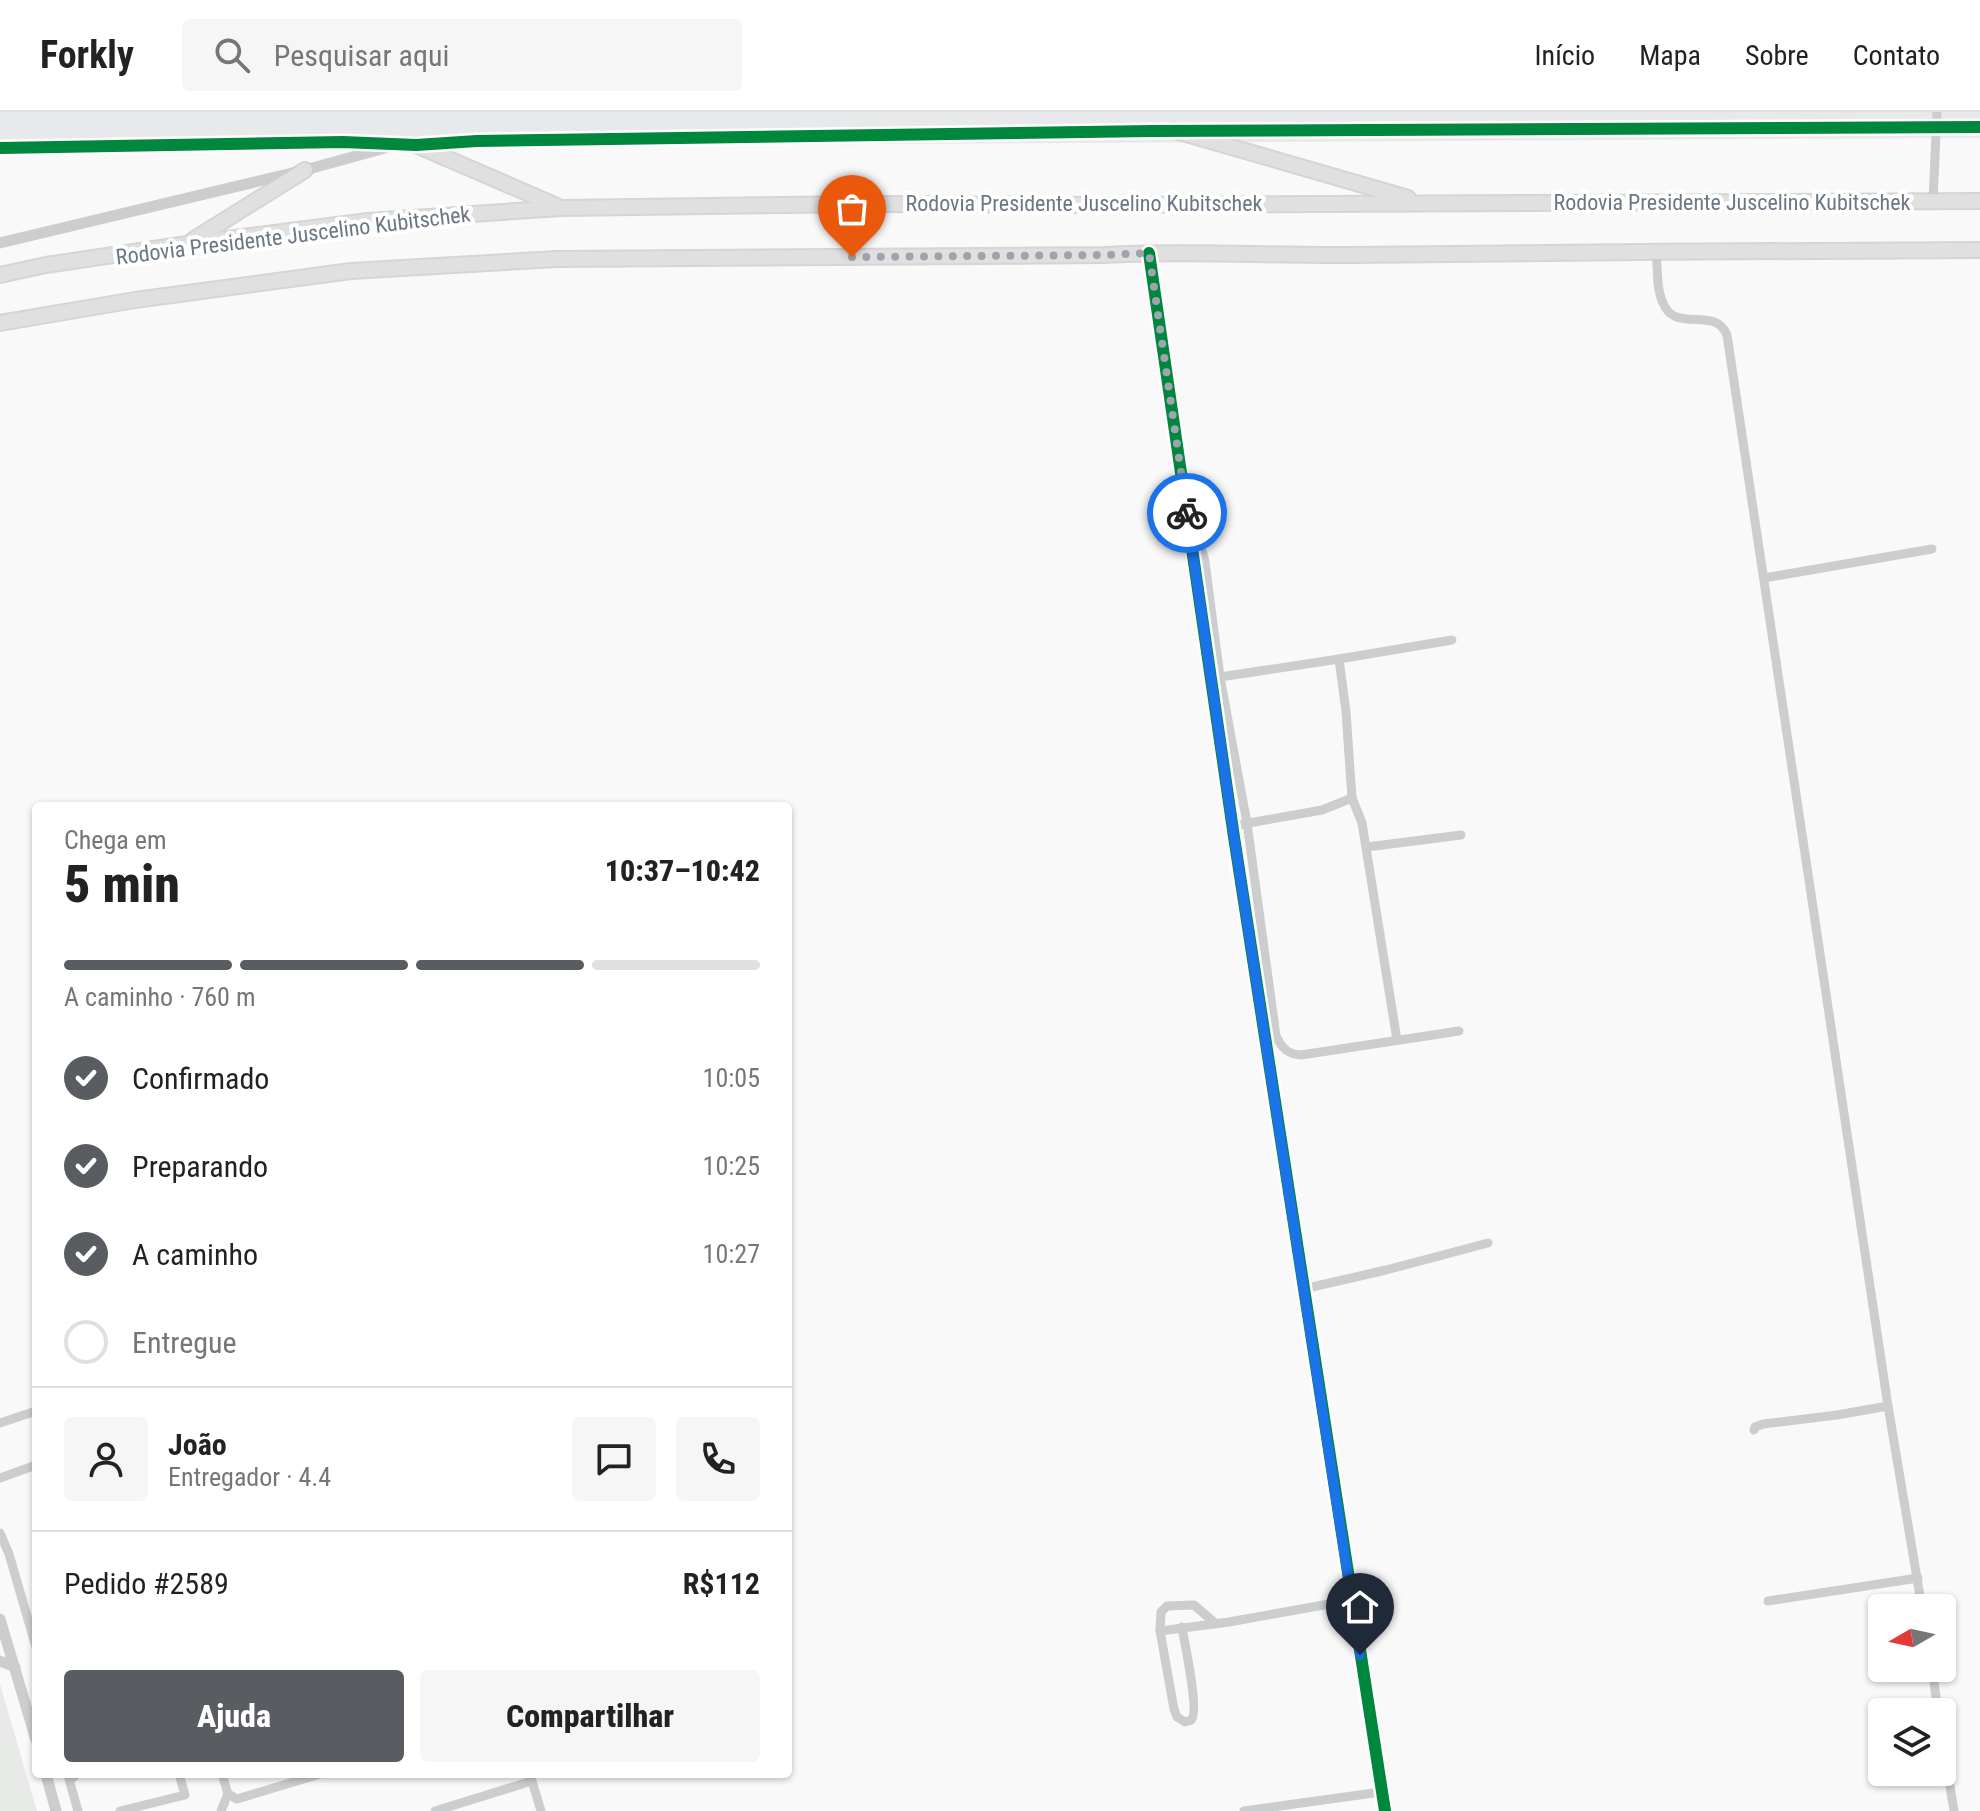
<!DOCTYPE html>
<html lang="pt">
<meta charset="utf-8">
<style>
body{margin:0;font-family:"Roboto Condensed",sans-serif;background:#f6f6f6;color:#222;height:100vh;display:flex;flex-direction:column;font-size:30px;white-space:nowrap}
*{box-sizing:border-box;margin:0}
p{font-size:26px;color:#767676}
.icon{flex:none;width:44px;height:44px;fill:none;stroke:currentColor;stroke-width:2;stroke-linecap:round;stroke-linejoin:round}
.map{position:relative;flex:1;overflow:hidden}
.side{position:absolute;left:32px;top:690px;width:760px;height:976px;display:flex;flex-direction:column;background:#fff;border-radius:8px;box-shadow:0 2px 6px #0004}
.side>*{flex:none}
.needle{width:52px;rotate:261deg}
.controls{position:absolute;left:1868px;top:1482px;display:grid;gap:16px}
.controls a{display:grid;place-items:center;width:88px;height:88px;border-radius:8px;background:#fff;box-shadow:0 2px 6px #0004;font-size:40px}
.pin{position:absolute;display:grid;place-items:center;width:68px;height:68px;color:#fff;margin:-82px -34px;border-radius:50% 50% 50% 0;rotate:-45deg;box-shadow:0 0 8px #0007}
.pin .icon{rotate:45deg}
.courier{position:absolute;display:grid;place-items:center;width:80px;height:80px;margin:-40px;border:6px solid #1a73e8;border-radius:50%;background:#fff;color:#222;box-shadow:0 2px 10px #0007}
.headline em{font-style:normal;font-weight:800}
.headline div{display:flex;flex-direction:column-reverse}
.headline{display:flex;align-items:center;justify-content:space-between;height:136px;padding:0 32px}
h1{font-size:52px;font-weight:800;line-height:60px}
.bar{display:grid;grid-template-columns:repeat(4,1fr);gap:12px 8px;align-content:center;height:96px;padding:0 32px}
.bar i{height:10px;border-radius:6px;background:#e0e0e0}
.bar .selected{background:#595c61}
.bar p{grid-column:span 4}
.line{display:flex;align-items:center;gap:20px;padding:0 32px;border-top:2px solid #e0e0e0}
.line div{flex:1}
.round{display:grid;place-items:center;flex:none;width:84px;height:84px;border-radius:8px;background:#f6f6f6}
ol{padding:0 32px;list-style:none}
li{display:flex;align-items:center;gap:24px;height:88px}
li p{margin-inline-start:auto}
li .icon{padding:8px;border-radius:50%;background:#595c61;color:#fff;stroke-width:4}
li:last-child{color:#767676}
li i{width:44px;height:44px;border:4px solid #e0e0e0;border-radius:50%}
.action{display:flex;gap:16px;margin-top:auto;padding:16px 32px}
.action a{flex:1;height:92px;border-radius:8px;background:#595c61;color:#fff;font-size:32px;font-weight:800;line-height:92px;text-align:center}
.action a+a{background:#f6f6f6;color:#222}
header{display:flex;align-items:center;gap:48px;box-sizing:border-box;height:112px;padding:0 40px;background:#fff;border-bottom:2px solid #e0e0e0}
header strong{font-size:38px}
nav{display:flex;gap:44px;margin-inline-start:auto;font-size:28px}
.search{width:560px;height:72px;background:#f6f6f6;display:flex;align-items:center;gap:20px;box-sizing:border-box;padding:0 28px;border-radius:8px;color:#767676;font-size:30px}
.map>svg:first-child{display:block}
.built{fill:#e7e9ea}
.green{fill:#e7eae7}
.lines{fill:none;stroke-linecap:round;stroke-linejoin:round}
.trunk-casing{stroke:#d5d5d6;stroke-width:18}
.minor{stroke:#cccdce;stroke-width:9}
.tertiary{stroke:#cccdce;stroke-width:11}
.trunk{stroke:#e0e0e1;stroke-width:14}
.cycleway-casing{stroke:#fff;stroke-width:17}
.cycleway{stroke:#00873e;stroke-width:12}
.done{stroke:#9da4ae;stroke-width:8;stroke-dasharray:0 14.4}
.route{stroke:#1a73e8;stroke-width:10}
.labels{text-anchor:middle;stroke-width:8;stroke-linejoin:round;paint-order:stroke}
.street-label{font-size:22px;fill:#6c7785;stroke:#fff}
</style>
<header>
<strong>Forkly</strong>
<div class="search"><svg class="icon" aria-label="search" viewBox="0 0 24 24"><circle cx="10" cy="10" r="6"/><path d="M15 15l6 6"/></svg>Pesquisar aqui</div>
<nav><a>Início</a><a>Mapa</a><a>Sobre</a><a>Contato</a></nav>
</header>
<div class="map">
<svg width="1980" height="1699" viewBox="0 0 1980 1699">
<rect width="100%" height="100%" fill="#f9f9f9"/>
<path class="built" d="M0 0H1980V26L0 37Z"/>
<path class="green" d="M0 1572 37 1699H0Z"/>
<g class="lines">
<defs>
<g id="trunk">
<path d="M1176 19 1408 86"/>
<path d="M416 33 557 94"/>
<path d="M193 128 305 58"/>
<path d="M0 163 46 153 187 132 368 109 561 96 867 92 1115 93 1980 89"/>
<path d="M0 211 135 188 351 159 557 147 1104 143C1186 138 1269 144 1352 143 1561 140 1771 139 1980 138"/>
</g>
</defs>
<use href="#trunk" class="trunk-casing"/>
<g class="minor">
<path d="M1933 89 1937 0"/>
<path d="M1656 139C1658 156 1656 176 1663 191 1675 222 1715 193 1727 223L1888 1294 1922 1496"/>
<path d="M1149 141 1234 725 1385 1699"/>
<path d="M1191 432C1202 434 1203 440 1205 450L1220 565"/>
<path d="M1764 466 1932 437"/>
<path d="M1339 547 1220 565 1247 711 1276 924C1282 936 1287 942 1301 943L1459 919"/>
<path d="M1352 686 1362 711 1397 928"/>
<path d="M1232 714 1322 698 1352 686 1346 600 1339 547 1452 528"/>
<path d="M1367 735 1461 723"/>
<path d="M1303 1177 1386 1158 1488 1131"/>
<path d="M0 1311 36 1299"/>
<path d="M1754 1318 1755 1315 1763 1312 1837 1303 1888 1294"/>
<path d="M0 1366 36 1353"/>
<path d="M0 1421 9 1442 36 1535"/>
<path d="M1768 1489 1918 1466"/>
<path d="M1182 1515C1184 1529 1200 1600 1191 1608 1190 1609 1187 1609 1185 1610L1177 1605 1174 1597 1160 1519 1161 1500 1167 1494 1194 1493 1215 1511"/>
<path d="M1160 1519 1229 1510 1351 1488"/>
<path d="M1932 1556 1938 1600"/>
<path d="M1942 1624 1954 1699"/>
<path d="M73 1662 74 1665 69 1667 78 1699"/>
<path d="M222 1662 228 1682 237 1687 320 1662"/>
<path d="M120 1699 185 1683 179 1662"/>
<path d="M221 1699 228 1682"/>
<path d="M435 1699 532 1669 541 1699"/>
<path d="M1244 1699 1381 1680"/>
</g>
<g class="tertiary">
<path d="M0 36 343 30 416 33 477 29 1152 19 1980 15"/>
<path d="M0 131 305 58 385 36"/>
<path d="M0 1507 36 1628"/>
<path d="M0 1549 15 1555"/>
<path d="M46 1662 56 1699"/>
</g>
<use href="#trunk" class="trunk"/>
<defs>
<g id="cycleway">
<path d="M0 36 343 30 416 33 477 29 1152 19 1980 15"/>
<path d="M1149 141 1234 725 1385 1699"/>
</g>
</defs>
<use href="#cycleway" class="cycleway-casing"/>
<use href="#cycleway" class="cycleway"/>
</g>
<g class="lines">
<path class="done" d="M852 145 1104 143 1149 141 1187 401"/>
<path class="route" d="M1187 401 1234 725 1360 1543"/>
</g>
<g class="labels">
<g class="street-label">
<text x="1732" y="98">Rodovia Presidente Juscelino Kubitschek</text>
<text x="1084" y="99">Rodovia Presidente Juscelino Kubitschek</text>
<text transform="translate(293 123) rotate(-7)" y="8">Rodovia Presidente Juscelino Kubitschek</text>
</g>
</g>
</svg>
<div class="controls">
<a><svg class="needle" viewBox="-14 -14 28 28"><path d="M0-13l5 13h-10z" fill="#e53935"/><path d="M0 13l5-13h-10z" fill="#767676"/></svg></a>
<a><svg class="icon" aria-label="layers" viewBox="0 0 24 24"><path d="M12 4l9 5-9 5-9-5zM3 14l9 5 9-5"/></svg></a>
</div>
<div class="pin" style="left:852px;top:145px;background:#ea580c"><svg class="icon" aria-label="bag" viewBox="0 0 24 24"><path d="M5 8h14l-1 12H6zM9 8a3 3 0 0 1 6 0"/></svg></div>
<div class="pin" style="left:1360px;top:1543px;background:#1f2937"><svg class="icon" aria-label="home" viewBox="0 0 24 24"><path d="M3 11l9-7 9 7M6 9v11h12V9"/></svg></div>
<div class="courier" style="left:1187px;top:401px"><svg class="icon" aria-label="bike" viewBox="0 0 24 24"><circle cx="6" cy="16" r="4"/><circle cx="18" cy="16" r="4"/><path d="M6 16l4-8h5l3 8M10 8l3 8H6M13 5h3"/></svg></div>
<section class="side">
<div class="headline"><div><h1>5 min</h1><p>Chega em</p></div><em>10:37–10:42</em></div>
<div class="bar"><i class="selected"></i><i class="selected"></i><i class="selected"></i><i></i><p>A caminho · 760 m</p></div>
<ol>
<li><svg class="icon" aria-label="check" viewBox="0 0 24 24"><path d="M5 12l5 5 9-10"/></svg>Confirmado<p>10:05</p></li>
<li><svg class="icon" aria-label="check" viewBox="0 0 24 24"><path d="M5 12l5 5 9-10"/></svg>Preparando<p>10:25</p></li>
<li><svg class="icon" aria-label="check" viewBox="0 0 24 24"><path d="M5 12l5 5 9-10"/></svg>A caminho<p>10:27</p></li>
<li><i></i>Entregue</li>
</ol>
<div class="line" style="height:144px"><a class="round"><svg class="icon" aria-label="person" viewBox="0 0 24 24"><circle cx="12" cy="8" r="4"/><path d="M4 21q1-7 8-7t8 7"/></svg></a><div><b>João</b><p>Entregador · 4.4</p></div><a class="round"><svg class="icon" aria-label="chat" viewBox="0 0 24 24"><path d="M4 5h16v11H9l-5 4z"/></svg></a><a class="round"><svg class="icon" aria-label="phone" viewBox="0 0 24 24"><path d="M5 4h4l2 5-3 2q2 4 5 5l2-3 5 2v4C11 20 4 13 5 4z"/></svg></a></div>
<div class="line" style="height:104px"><div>Pedido #2589</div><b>R$112</b></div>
<div class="action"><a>Ajuda</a><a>Compartilhar</a></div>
</section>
</div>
